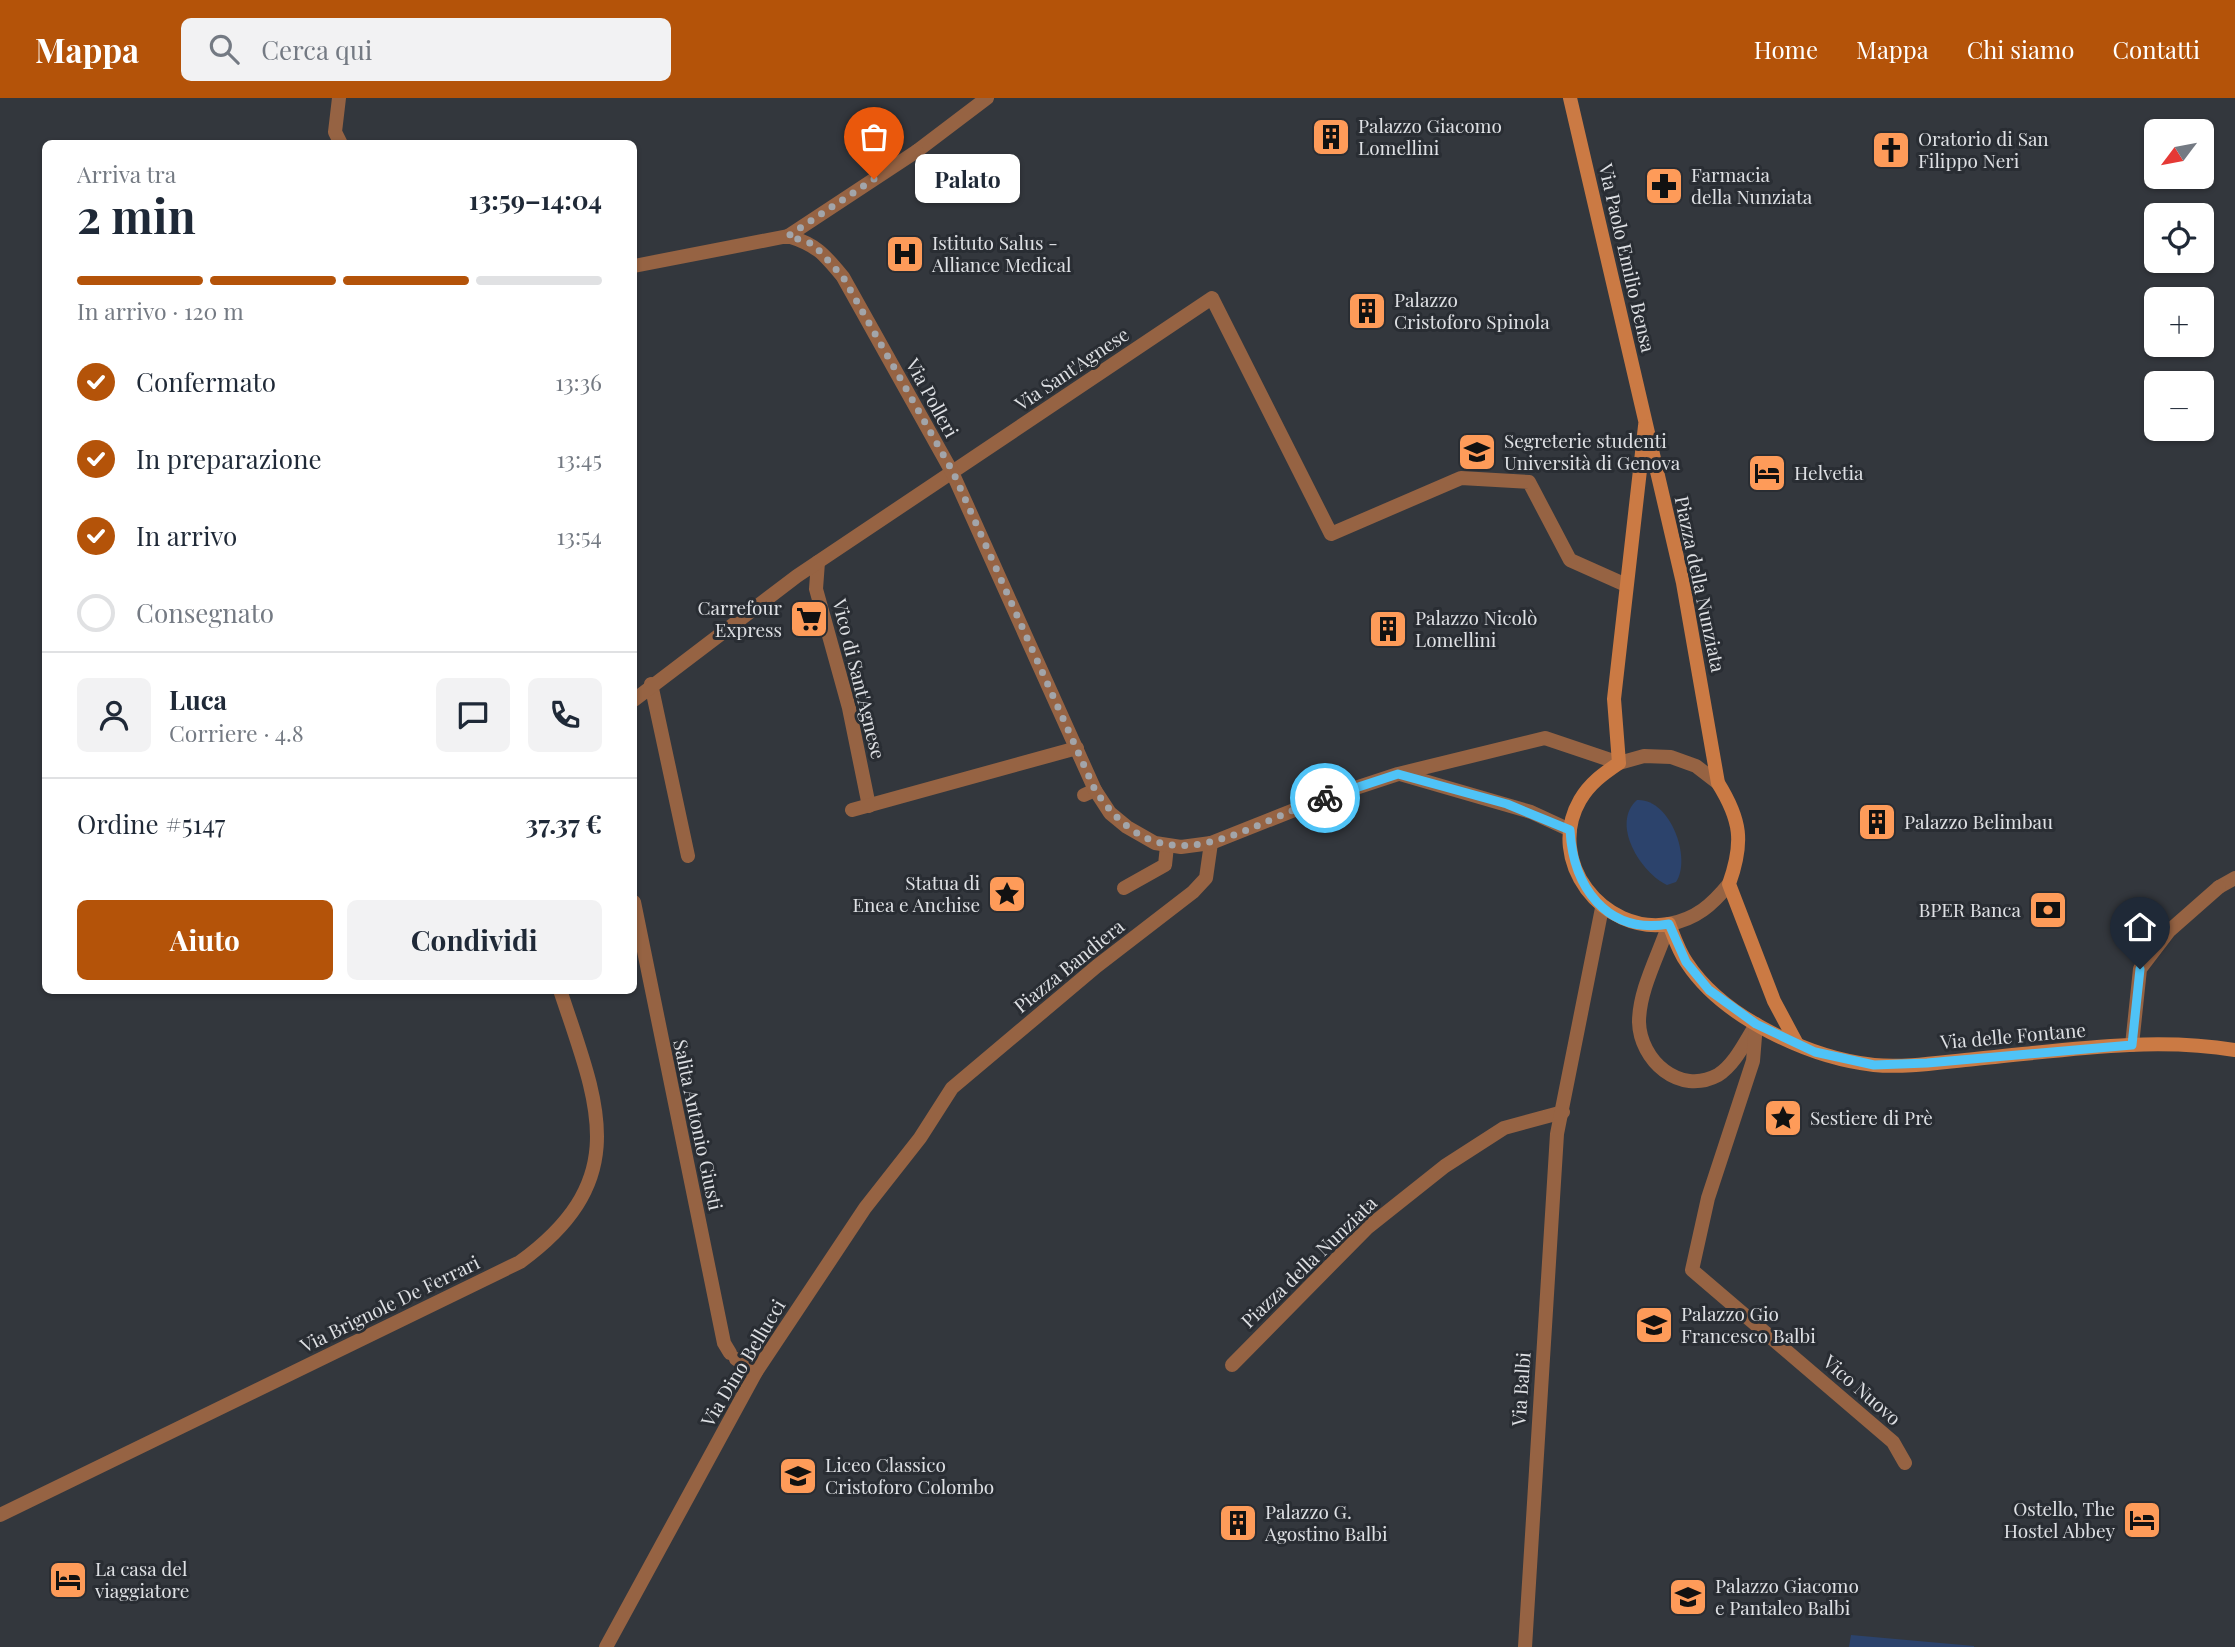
<!DOCTYPE html>
<html lang="it">
<meta charset="utf-8">
<style>
body{margin:0;font-family:"Playfair Display",serif;background:#f2f2f3;color:#1f2937;height:100vh;display:flex;flex-direction:column;font-size:26px;white-space:nowrap}
*{box-sizing:border-box;margin:0}
p{font-size:23px;color:#747a83}
.icon{flex:none;width:38px;height:38px;fill:none;stroke:currentColor;stroke-width:2;stroke-linecap:round;stroke-linejoin:round}
.map{position:relative;flex:1;overflow:hidden}
.drawer{position:absolute;left:42px;top:42px;width:595px;height:854px;display:flex;flex-direction:column;background:#fff;border-radius:10px;box-shadow:0 2px 5px #0004}
.drawer>*{flex:none}
.needle{width:46px;rotate:238deg}
.fabs{position:absolute;left:2144px;top:21px;display:grid;gap:14px}
.fabs a{display:grid;place-items:center;width:70px;height:70px;border-radius:10px;background:#fff;box-shadow:0 2px 5px #0004;font-size:35px}
.pin{position:absolute;display:grid;place-items:center;width:60px;height:60px;color:#fff;margin:-72px -30px;border-radius:50% 50% 50% 0;rotate:-45deg;box-shadow:0 0 7px #0007}
.pin .icon{rotate:45deg}
.courier{position:absolute;display:grid;place-items:center;width:70px;height:70px;margin:-35px;border:5px solid #4fc3f7;border-radius:50%;background:#fff;color:#222;box-shadow:0 2px 9px #0007}
.bubble{position:absolute;height:49px;border-radius:10px;background:#fff;box-shadow:0 2px 5px #0004;font-size:23px;font-weight:700;line-height:49px;text-align:center}
.overview em{font-style:normal;font-weight:700}
.overview div{display:flex;flex-direction:column-reverse}
.overview{display:flex;align-items:center;justify-content:space-between;height:119px;padding:0 35px}
h1{font-size:46px;font-weight:700;line-height:52px}
.bar{display:grid;grid-template-columns:repeat(4,1fr);gap:10px 7px;align-content:center;height:84px;padding:0 35px}
.bar i{height:9px;border-radius:5px;background:#e0e1e3}
.bar .selected{background:#b45309}
.bar p{grid-column:span 4}
.line{display:flex;align-items:center;gap:18px;padding:0 35px;border-top:2px solid #e0e1e3}
.line div{flex:1}
.round{display:grid;place-items:center;flex:none;width:74px;height:74px;border-radius:10px;background:#f2f2f3}
ol{padding:0 35px;list-style:none}
li{display:flex;align-items:center;gap:21px;height:77px}
li p{margin-inline-start:auto}
li .icon{padding:7px;border-radius:50%;background:#b45309;color:#fff;stroke-width:4}
li:last-child{color:#747a83}
li i{width:38px;height:38px;border:4px solid #e0e1e3;border-radius:50%}
.button{display:flex;gap:14px;margin-top:auto;padding:14px 35px}
.button a{flex:1;height:80px;border-radius:10px;background:#b45309;color:#fff;font-size:28px;font-weight:700;line-height:80px;text-align:center}
.button a+a{background:#f2f2f3;color:#1f2937}
header{display:flex;align-items:center;gap:42px;box-sizing:border-box;height:98px;padding:0 35px;background:#b45309;color:#fff}
header strong{font-size:33px}
nav{display:flex;gap:38px;margin-inline-start:auto;font-size:24px}
.search{width:490px;height:63px;background:#f2f2f3;display:flex;align-items:center;gap:18px;box-sizing:border-box;padding:0 24px;border-radius:10px;color:#747a83;font-size:26px}
.map>svg:first-child{display:block}
.green{fill:#2c436c}
.lines{fill:none;stroke-linecap:round;stroke-linejoin:round}
.service{stroke:#966343;stroke-width:14}
.pedestrian{stroke:#966343;stroke-width:14}
.minor{stroke:#966343;stroke-width:14}
.tertiary{stroke:#966343;stroke-width:14}
.secondary{stroke:#cb7a44;stroke-width:14}
.done{stroke:#a2a5aa;stroke-width:7;stroke-dasharray:0 12.6}
.route{stroke:#4fc3f7;stroke-width:9}
.labels{text-anchor:middle;stroke-width:6;stroke-linejoin:round;paint-order:stroke}
.poi-label{font-size:19px;fill:#dee0e4;stroke:#292d33;text-anchor:start}
.street-label{font-size:19px;fill:#dee0e4;stroke:#292d33}
</style>
<header>
<strong>Mappa</strong>
<div class="search"><svg class="icon" aria-label="search" viewBox="0 0 24 24"><circle cx="10" cy="10" r="6"/><path d="M15 15l6 6"/></svg>Cerca qui</div>
<nav><a>Home</a><a>Mappa</a><a>Chi siamo</a><a>Contatti</a></nav>
</header>
<div class="map">
<svg width="2235" height="1549" viewBox="0 0 2235 1549">
<rect width="100%" height="100%" fill="#33373d"/>
<g class="green">
<path d="M1637 702C1670 700 1692 760 1676 784L1667 787C1641 775 1610 726 1637 702Z"/>
<path d="M1851 1537 1974 1548V1549H1849Z"/>
</g>
<g class="lines">
<g class="service">
<path d="M1084 697 1095 692"/>
<path d="M1124 790 1165 767 1167 748"/>
<path d="M1669 826C1659 856 1639 892 1639 924 1640 962 1679 998 1718 977 1734 967 1744 946 1754 930"/>
<path d="M1756 926 1753 963 1708 1100 1692 1172 1893 1344 1905 1365"/>
</g>
<g class="pedestrian">
<path d="M917 53 987 0"/>
<path d="M2219 789 2235 780"/>
</g>
<g class="minor">
<path d="M339 0 335 34 341 46"/>
<path d="M788 138 917 53"/>
<path d="M818 464 816 491 849 610 869 708"/>
<path d="M651 586 688 758"/>
<path d="M634 602 797 478 1212 200 1331 436 1461 380 1529 384 1570 462 1626 487"/>
<path d="M852 712 1077 650"/>
<path d="M634 804 724 1245 730 1255"/>
<path d="M2132 947 2140 871 2169 833 2219 789"/>
<path d="M736 1261 756 1274"/>
<path d="M1232 1267 1367 1130 1445 1068 1504 1030 1563 1014"/>
<path d="M606 1549 756 1274 865 1110 920 1040 952 990 1097 868 1193 794 1206 780 1211 745"/>
<path d="M1525 1549 1557 1036 1602 810"/>
</g>
<g class="tertiary">
<path d="M634 168 788 138C817 147 824 156 843 179L952 374 1095 692 1110 715 1127 729 1155 745 1181 749 1211 745 1322 701 1398 676 1545 640 1619 665 1644 658 1671 659 1696 668 1718 685"/>
<path d="M1400 676 1531 714 1570 732"/>
<path d="M1669 826C1696 821 1712 807 1729 786"/>
<path d="M0 1417 520 1164C634 1081 598 1006 560 892"/>
</g>
<g class="secondary">
<path d="M1570 0 1683 485 1718 685C1741 722 1744 744 1729 786L1774 903 1797 946"/>
<path d="M1645 328 1614 601 1619 665C1603 676 1590 685 1580 702 1545 763 1603 837 1669 826 1674 839 1679 854 1687 865 1723 920 1810 960 1874 967 1906 970 1942 964 1975 961 2060 953 2150 938 2235 952"/>
</g>
</g>
<g class="lines">
<path class="done" d="M874 81 788 138 813 146 843 179 953 374 1095 692C1163 794 1238 730 1325 700"/>
<path class="route" d="M1325 700 1398 676 1507 706 1570 732C1573 788 1606 837 1669 826L1686 864 1709 892 1756 926 1815 954 1874 967 1927 965 2132 947 2140 871"/>
</g>
<defs>
<symbol id="building-square" viewBox="-11 -11 22 22"><rect x="-9" y="-9" width="18" height="18" rx="4" fill="#fe9b59" stroke="#292d33"/><path d="M-4-6H4V6H1V3H-1V6H-4ZM-2.5-4.3h1.7v1.8h-1.7ZM.8-4.3h1.7v1.8H.8ZM-2.5-1h1.7V.8h-1.7ZM.8-1h1.7V.8H.8Z" fill="#111"/></symbol>
<symbol id="church-square" viewBox="-11 -11 22 22"><rect x="-9" y="-9" width="18" height="18" rx="4" fill="#fe9b59" stroke="#292d33"/><path d="M-1.2-6h2.4v3.5h3.3v2.4h-3.3V6h-2.4V-.1h-3.3v-2.4h3.3Z" fill="#111"/></symbol>
<symbol id="pharmacy-square" viewBox="-11 -11 22 22"><rect x="-9" y="-9" width="18" height="18" rx="4" fill="#fe9b59" stroke="#292d33"/><path d="M-2-6h4v4h4v4h-4v4h-4v-4h-4v-4h4Z" fill="#111"/></symbol>
<symbol id="hospital-square" viewBox="-11 -11 22 22"><rect x="-9" y="-9" width="18" height="18" rx="4" fill="#fe9b59" stroke="#292d33"/><path d="M-5-5h3v3.5h4V-5h3V5h-3V1.5h-4V5h-3Z" fill="#111"/></symbol>
<symbol id="university-square" viewBox="-11 -11 22 22"><rect x="-9" y="-9" width="18" height="18" rx="4" fill="#fe9b59" stroke="#292d33"/><path d="M0-5L7-2L0 1L-7-2ZM-4 1L0 2.5L4 1V4Q0 6-4 4Z" fill="#111"/></symbol>
<symbol id="hotel-square" viewBox="-11 -11 22 22"><rect x="-9" y="-9" width="18" height="18" rx="4" fill="#fe9b59" stroke="#292d33"/><path d="M-6-4.5h1.5V1H6V5H4.5V3h-9V5H-6ZM-4 0a1.8 1.8 0 1 1 3.6 0ZM.5 0V-2.5h3Q6-2.5 6 0Z" fill="#111"/></symbol>
<symbol id="supermarket-square" viewBox="-11 -11 22 22"><rect x="-9" y="-9" width="18" height="18" rx="4" fill="#fe9b59" stroke="#292d33"/><path d="M-6-5.5h2.5l.6 2H6L4.5 2H-2.5L-4.4-4H-6ZM-1.5 3.2a1.3 1.3 0 1 0 .1 0ZM3 3.2a1.3 1.3 0 1 0 .1 0Z" fill="#111"/></symbol>
<symbol id="sight-square" viewBox="-11 -11 22 22"><rect x="-9" y="-9" width="18" height="18" rx="4" fill="#fe9b59" stroke="#292d33"/><path d="M0-6L1.8-2.2L6-1.7L2.9 1.2L3.7 5.4L0 3.3L-3.7 5.4L-2.9 1.2L-6-1.7L-1.8-2.2Z" fill="#111"/></symbol>
<symbol id="bank-square" viewBox="-11 -11 22 22"><rect x="-9" y="-9" width="18" height="18" rx="4" fill="#fe9b59" stroke="#292d33"/><path d="M-6-4H6V4H-6ZM0-2.3a2.3 2.3 0 1 0 0 4.6a2.3 2.3 0 1 0 0-4.6Z" fill="#111"/></symbol>
<symbol id="school-square" viewBox="-11 -11 22 22"><rect x="-9" y="-9" width="18" height="18" rx="4" fill="#fe9b59" stroke="#292d33"/><path d="M0-5L7-2L0 1L-7-2ZM-4 1L0 2.5L4 1V4Q0 6-4 4Z" fill="#111"/></symbol>
</defs>
<g fill-rule="evenodd">
<use href="#building-square" x="1309" y="17" width="44" height="44"/>
<use href="#church-square" x="1869" y="30" width="44" height="44"/>
<use href="#pharmacy-square" x="1642" y="66" width="44" height="44"/>
<use href="#hospital-square" x="883" y="134" width="44" height="44"/>
<use href="#building-square" x="1345" y="191" width="44" height="44"/>
<use href="#university-square" x="1455" y="332" width="44" height="44"/>
<use href="#hotel-square" x="1745" y="353" width="44" height="44"/>
<use href="#supermarket-square" x="787" y="499" width="44" height="44"/>
<use href="#building-square" x="1366" y="509" width="44" height="44"/>
<use href="#building-square" x="1855" y="702" width="44" height="44"/>
<use href="#sight-square" x="985" y="774" width="44" height="44"/>
<use href="#bank-square" x="2026" y="790" width="44" height="44"/>
<use href="#sight-square" x="1761" y="998" width="44" height="44"/>
<use href="#university-square" x="1632" y="1205" width="44" height="44"/>
<use href="#school-square" x="776" y="1356" width="44" height="44"/>
<use href="#hotel-square" x="2120" y="1400" width="44" height="44"/>
<use href="#building-square" x="1216" y="1403" width="44" height="44"/>
<use href="#hotel-square" x="46" y="1460" width="44" height="44"/>
<use href="#university-square" x="1666" y="1477" width="44" height="44"/>
</g>
<g class="labels">
<g class="poi-label">
<text x="1358" y="35">Palazzo Giacomo<tspan x="1358" dy="22">Lomellini</tspan></text>
<text x="1918" y="48">Oratorio di San<tspan x="1918" dy="22">Filippo Neri</tspan></text>
<text x="1691" y="84">Farmacia<tspan x="1691" dy="22">della Nunziata</tspan></text>
<text x="932" y="152">Istituto Salus -<tspan x="932" dy="22">Alliance Medical</tspan></text>
<text x="1394" y="209">Palazzo<tspan x="1394" dy="22">Cristoforo Spinola</tspan></text>
<text x="1504" y="350">Segreterie studenti<tspan x="1504" dy="22">Università di Genova</tspan></text>
<text x="1794" y="382">Helvetia</text>
<text x="782" y="517" text-anchor="end">Carrefour<tspan x="782" dy="22">Express</tspan></text>
<text x="1415" y="527">Palazzo Nicolò<tspan x="1415" dy="22">Lomellini</tspan></text>
<text x="1904" y="731">Palazzo Belimbau</text>
<text x="980" y="792" text-anchor="end">Statua di<tspan x="980" dy="22">Enea e Anchise</tspan></text>
<text x="2021" y="819" text-anchor="end">BPER Banca</text>
<text x="1810" y="1027">Sestiere di Prè</text>
<text x="1681" y="1223">Palazzo Gio<tspan x="1681" dy="22">Francesco Balbi</tspan></text>
<text x="825" y="1374">Liceo Classico<tspan x="825" dy="22">Cristoforo Colombo</tspan></text>
<text x="2115" y="1418" text-anchor="end">Ostello, The<tspan x="2115" dy="22">Hostel Abbey</tspan></text>
<text x="1265" y="1421">Palazzo G.<tspan x="1265" dy="22">Agostino Balbi</tspan></text>
<text x="95" y="1478">La casa del<tspan x="95" dy="22">viaggiatore</tspan></text>
<text x="1715" y="1495">Palazzo Giacomo<tspan x="1715" dy="22">e Pantaleo Balbi</tspan></text>
</g>
<g class="street-label">
<text transform="translate(1627 160) rotate(77)" y="7">Via Paolo Emilio Bensa</text>
<text transform="translate(1072 271) rotate(-34)" y="7">Via Sant'Agnese</text>
<text transform="translate(932 300) rotate(61)" y="7">Via Polleri</text>
<text transform="translate(1700 486) rotate(78)" y="7">Piazza della Nunziata</text>
<text transform="translate(859 581) rotate(76)" y="7">Vico di Sant'Agnese</text>
<text transform="translate(1069 868) rotate(-39)" y="7">Piazza Bandiera</text>
<text transform="translate(2013 938) rotate(-5)" y="7">Via delle Fontane</text>
<text transform="translate(698 1027) rotate(78)" y="7">Salita Antonio Giusti</text>
<text transform="translate(1309 1164) rotate(-44)" y="7">Piazza della Nunziata</text>
<text transform="translate(390 1206) rotate(-26)" y="7">Via Brignole De Ferrari</text>
<text transform="translate(743 1265) rotate(-59)" y="7">Via Dino Bellucci</text>
<text transform="translate(1521 1291) rotate(-86)" y="7">Via Balbi</text>
<text transform="translate(1862 1292) rotate(41)" y="7">Vico Nuovo</text>
</g>
</g>
</svg>
<div class="fabs">
<a><svg class="needle" viewBox="-14 -14 28 28"><path d="M0-13l5 13h-10z" fill="#e53935"/><path d="M0 13l5-13h-10z" fill="#747a83"/></svg></a>
<a><svg class="icon" aria-label="locate" viewBox="0 0 24 24"><circle cx="12" cy="12" r="6"/><path d="M12 2v4M12 18v4M2 12h4M18 12h4"/></svg></a>
<a>+</a>
<a>−</a>
</div>
<div class="pin" style="left:874px;top:81px;background:#ea580c"><svg class="icon" aria-label="bag" viewBox="0 0 24 24"><path d="M5 8h14l-1 12H6zM9 8a3 3 0 0 1 6 0"/></svg></div>
<div class="pin" style="left:2140px;top:871px;background:#1f2937"><svg class="icon" aria-label="home" viewBox="0 0 24 24"><path d="M3 11l9-7 9 7M6 9v11h12V9"/></svg></div>
<div class="courier" style="left:1325px;top:700px"><svg class="icon" aria-label="bike" viewBox="0 0 24 24"><circle cx="6" cy="16" r="4"/><circle cx="18" cy="16" r="4"/><path d="M6 16l4-8h5l3 8M10 8l3 8H6M13 5h3"/></svg></div>
<div class="bubble" style="left:915px;top:56px;width:105px">Palato</div>
<section class="drawer">
<div class="overview"><div><h1>2 min</h1><p>Arriva tra</p></div><em>13:59–14:04</em></div>
<div class="bar"><i class="selected"></i><i class="selected"></i><i class="selected"></i><i></i><p>In arrivo · 120 m</p></div>
<ol>
<li><svg class="icon" aria-label="check" viewBox="0 0 24 24"><path d="M5 12l5 5 9-10"/></svg>Confermato<p>13:36</p></li>
<li><svg class="icon" aria-label="check" viewBox="0 0 24 24"><path d="M5 12l5 5 9-10"/></svg>In preparazione<p>13:45</p></li>
<li><svg class="icon" aria-label="check" viewBox="0 0 24 24"><path d="M5 12l5 5 9-10"/></svg>In arrivo<p>13:54</p></li>
<li><i></i>Consegnato</li>
</ol>
<div class="line" style="height:126px"><a class="round"><svg class="icon" aria-label="person" viewBox="0 0 24 24"><circle cx="12" cy="8" r="4"/><path d="M4 21q1-7 8-7t8 7"/></svg></a><div><b>Luca</b><p>Corriere · 4.8</p></div><a class="round"><svg class="icon" aria-label="chat" viewBox="0 0 24 24"><path d="M4 5h16v11H9l-5 4z"/></svg></a><a class="round"><svg class="icon" aria-label="phone" viewBox="0 0 24 24"><path d="M5 4h4l2 5-3 2q2 4 5 5l2-3 5 2v4C11 20 4 13 5 4z"/></svg></a></div>
<div class="line" style="height:91px"><div>Ordine #5147</div><b>37.37 €</b></div>
<div class="button"><a>Aiuto</a><a>Condividi</a></div>
</section>
</div>
